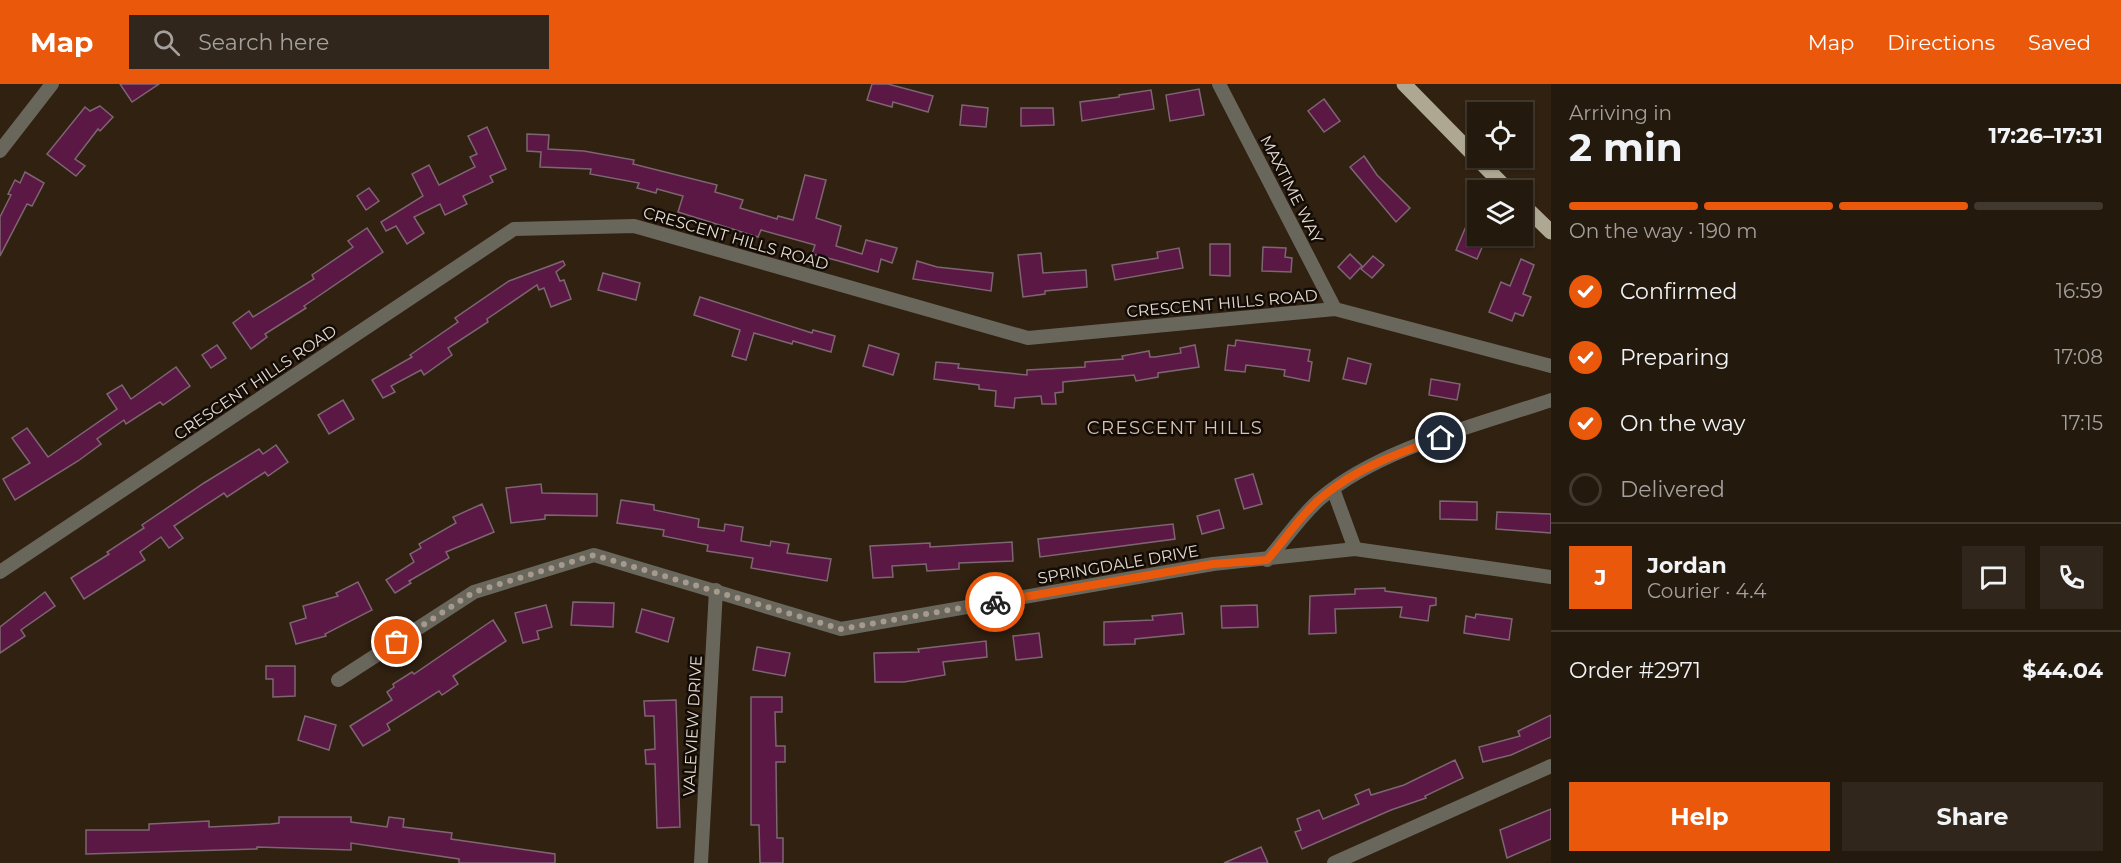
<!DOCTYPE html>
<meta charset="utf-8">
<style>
body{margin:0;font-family:Montserrat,sans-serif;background:#30261b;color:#f1f3f6;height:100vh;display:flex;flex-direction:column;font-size:22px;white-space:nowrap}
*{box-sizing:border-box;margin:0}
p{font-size:20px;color:#a3a09d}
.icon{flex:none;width:33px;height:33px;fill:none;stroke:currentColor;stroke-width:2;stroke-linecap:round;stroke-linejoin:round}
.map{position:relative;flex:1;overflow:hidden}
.drawer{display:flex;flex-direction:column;background:#24190d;width:570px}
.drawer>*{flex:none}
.fabs{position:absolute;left:1467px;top:18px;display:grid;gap:12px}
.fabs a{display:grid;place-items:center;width:66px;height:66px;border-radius:0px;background:#24190d;box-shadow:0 2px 4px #0004,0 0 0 2px #41382e;font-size:30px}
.pin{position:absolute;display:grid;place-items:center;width:51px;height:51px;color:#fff;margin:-26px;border:3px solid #fff;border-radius:50%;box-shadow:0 2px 6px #0007}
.courier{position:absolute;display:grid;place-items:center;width:60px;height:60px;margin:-30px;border:4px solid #ea580c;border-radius:50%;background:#fff;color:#222;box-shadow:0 2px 8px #0007}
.overview em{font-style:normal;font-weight:700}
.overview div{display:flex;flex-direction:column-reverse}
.overview{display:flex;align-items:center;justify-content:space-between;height:102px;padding:0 18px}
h1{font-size:39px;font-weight:700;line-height:45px}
.bar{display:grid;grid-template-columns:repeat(4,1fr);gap:9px 6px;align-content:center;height:72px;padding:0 18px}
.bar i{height:8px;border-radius:4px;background:#41382e}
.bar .active{background:#ea580c}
.bar p{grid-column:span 4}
.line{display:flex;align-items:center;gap:15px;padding:0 18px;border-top:2px solid #41382e}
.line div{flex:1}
.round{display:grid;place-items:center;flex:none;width:63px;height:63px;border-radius:0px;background:#30261b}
ol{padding:0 18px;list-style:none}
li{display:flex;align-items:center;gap:18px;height:66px}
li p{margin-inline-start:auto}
li .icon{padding:6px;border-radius:50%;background:#ea580c;color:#fff;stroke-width:4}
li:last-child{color:#a3a09d}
li i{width:33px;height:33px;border:3px solid #41382e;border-radius:50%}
.cta{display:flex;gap:12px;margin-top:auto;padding:12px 18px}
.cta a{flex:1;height:69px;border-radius:0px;background:#ea580c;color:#fff;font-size:24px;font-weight:700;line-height:69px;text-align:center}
.cta a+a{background:#30261b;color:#f1f3f6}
header{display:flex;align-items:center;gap:36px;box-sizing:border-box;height:84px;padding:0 30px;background:#ea580c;color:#fff}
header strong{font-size:28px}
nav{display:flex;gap:33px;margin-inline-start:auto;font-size:21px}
.search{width:420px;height:54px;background:#30261b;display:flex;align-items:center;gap:15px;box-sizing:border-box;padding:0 21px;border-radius:0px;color:#a3a09d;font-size:22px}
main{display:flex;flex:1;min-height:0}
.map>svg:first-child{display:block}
.building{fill:#5b1845;stroke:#7d6572;stroke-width:1.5}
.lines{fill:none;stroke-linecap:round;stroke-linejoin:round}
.minor{stroke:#69665c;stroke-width:14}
.primary{stroke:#aea893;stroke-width:15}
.done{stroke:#a69a8e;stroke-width:6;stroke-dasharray:0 10.8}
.route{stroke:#ea580c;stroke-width:8}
.labels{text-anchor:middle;stroke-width:5;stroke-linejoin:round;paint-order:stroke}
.street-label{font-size:16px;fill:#e6dbd1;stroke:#130c06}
.neighbourhood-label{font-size:18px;letter-spacing:1.5px;fill:#dac5b2;stroke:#130c06}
</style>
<header>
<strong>Map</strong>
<div class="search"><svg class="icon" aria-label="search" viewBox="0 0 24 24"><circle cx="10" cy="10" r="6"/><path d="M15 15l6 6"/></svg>Search here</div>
<nav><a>Map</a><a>Directions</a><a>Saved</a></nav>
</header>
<main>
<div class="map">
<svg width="1551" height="779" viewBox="0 0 1551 779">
<rect width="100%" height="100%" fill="#302111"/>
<g class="building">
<path d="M120 0H159L132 18Z"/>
<path d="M872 0H888L933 12 928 28 893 18 892 23 867 16Z"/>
<path d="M1199 5 1204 31 1170 37 1166 11Z"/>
<path d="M1151 6 1154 25 1082 37 1080 18 1119 13V11Z"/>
<path d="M1324 15 1340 37 1324 48 1308 27Z"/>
<path d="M962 21 988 24 986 43 960 41Z"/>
<path d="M100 22 113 33 100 47 98 45 75 75 85 82 76 92 47 70 85 23 90 27Z"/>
<path d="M1021 24H1053L1054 41 1021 42Z"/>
<path d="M487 43 506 85 490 92 493 98 463 112 467 120 445 131 440 120 414 133 424 149 407 160 396 142 386 147 381 138 423 112 412 90 429 81 439 101 475 83 470 73 477 70 468 52Z"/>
<path d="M527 50 549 51 548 65 584 67 634 76 633 80 717 101 715 108 743 116 740 124 777 135 778 132 793 136 805 91 826 96 816 134 841 142 836 162 862 170 866 156 897 164 892 179 881 175 878 188 839 177 812 170 815 161 761 146 758 153 678 128 683 112 657 105 656 109 637 104 639 99 590 90 591 85 540 83 541 68 527 67Z"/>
<path d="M1364 72 1377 91 1410 124 1396 138 1350 83Z"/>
<path d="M25 88 44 99 32 122 27 120 0 172V133L11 111 8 110 15 96 20 99Z"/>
<path d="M369 104 379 117 366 126 357 112Z"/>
<path d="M1467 140 1478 145V152H1487L1477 175 1456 166Z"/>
<path d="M367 144 383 168 304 222 306 224 265 250 267 253 251 265 233 239 249 227 253 233 314 195 312 191 353 163 348 157Z"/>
<path d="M1210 160H1230V192L1210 191Z"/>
<path d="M1263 163 1286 164 1285 173 1292 174 1291 188 1262 187Z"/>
<path d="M1179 164 1183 184 1115 196 1112 181 1158 174 1157 168Z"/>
<path d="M1041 169 1043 189 1086 186 1087 203 1045 207V210L1023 213 1018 171Z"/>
<path d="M1350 170 1362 182 1350 195 1338 183Z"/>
<path d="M1373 172 1384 181 1372 194 1361 185Z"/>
<path d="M1521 175 1534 181 1523 210 1531 213 1523 232 1515 229 1512 237 1489 228 1501 198 1510 202Z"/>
<path d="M563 177 565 181 556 188 560 197 564 196 571 215 551 223 544 204 539 206 537 201 487 235 488 238 448 264 452 271 424 291 421 286 391 302 395 308 383 314 372 296 412 273 410 271 458 238 455 234 509 197Z"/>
<path d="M917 177 937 183 993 189 991 207 913 195Z"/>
<path d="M603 189 640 199 636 216 598 206Z"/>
<path d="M700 213 812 249 813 246 835 252 831 268 793 257 792 260 754 249 746 276 732 272 740 246 694 231Z"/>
<path d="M1236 256 1310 266 1308 277 1312 278 1309 297 1284 292 1285 286 1246 281 1245 288 1225 286 1228 261 1235 262Z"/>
<path d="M217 261 226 274 211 284 202 271Z"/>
<path d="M869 261 899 270 893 291 863 282Z"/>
<path d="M1195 261 1199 283 1158 289V293L1136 297 1134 291 1063 298V308L1055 309 1056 320H1042L1041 312 1015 314 1014 324 995 322 996 307 979 305V301L934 295 936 278 959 280 958 284 1027 291V286L1085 283V278L1123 275 1122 272 1149 267 1150 273H1155L1181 269 1180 264Z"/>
<path d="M1348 274 1371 280 1366 300 1343 295Z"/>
<path d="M176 283 190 302 163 321 160 318 126 340 124 336 97 355 101 360 78 377 15 416 3 395 30 379 12 354 27 344 48 373 117 325 107 310 122 301 131 315Z"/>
<path d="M1431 295 1460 300 1457 316 1429 311Z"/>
<path d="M343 316 354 335 329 350 318 331Z"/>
<path d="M276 361 288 378 268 392 265 388 227 413 224 409 174 442 183 454 169 464 161 453 140 468 145 476 84 515 71 494 109 470 107 468 144 444 142 441 204 399 259 365 263 370Z"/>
<path d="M1253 390 1262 420 1244 425 1235 395Z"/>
<path d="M541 400 542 409 597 410V432L545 431V435L511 439 506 404Z"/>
<path d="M621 416 654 421V426L699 435 698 443 724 447 725 440 743 443 741 457 770 462 771 457 789 460 787 469 831 475 827 497 751 484 753 474 707 467 708 461 663 452 664 446 617 439Z"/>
<path d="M1440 417 1477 418V436L1440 435Z"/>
<path d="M482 420 494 448 446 468 449 474 409 497 411 499 395 509 386 496 414 478 410 470 421 464 419 460 456 439 453 433Z"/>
<path d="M1219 426 1224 444 1202 450 1197 432Z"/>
<path d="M1497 428 1551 430V449L1496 445Z"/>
<path d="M1173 440 1175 455 1040 473 1038 455Z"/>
<path d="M1012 458 1013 477 959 479V485L927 487 926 480 892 482 893 493 873 494 870 462 930 459V463Z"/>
<path d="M358 498 372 526 325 550 326 552 296 560 290 539 306 534 303 522 338 512 336 509Z"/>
<path d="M1385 504V507L1436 514V521L1430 522 1428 537 1400 533 1402 523 1335 525 1336 549 1309 550 1310 512 1355 510V505Z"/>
<path d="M45 508 55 522 21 546 25 552 0 569V543Z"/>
<path d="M573 518 614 519 613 543 571 541Z"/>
<path d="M546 521 552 543 537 547 539 555 523 559 515 529Z"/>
<path d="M1257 521 1258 543 1222 544 1221 522Z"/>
<path d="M642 525 674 534 668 558 636 548Z"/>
<path d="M1182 529 1184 550 1135 555V560L1104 561V538L1153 536 1152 532Z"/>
<path d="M1476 530 1512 535 1509 556 1464 549 1466 532 1475 534Z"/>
<path d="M493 536 506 557 453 592 458 600 442 611 439 607 387 640 390 646 363 662 350 642 392 616 387 608 394 603 393 600 412 588 414 590Z"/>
<path d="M1039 549 1042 573 1016 576 1013 552Z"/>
<path d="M986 557 987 573 943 578 945 591 904 598H875L874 569 919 568 918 565Z"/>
<path d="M757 563 790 569 785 592 753 586Z"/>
<path d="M266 582H295V612L273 613V595H266Z"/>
<path d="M751 613H782V628H775L776 662H785V678H776L777 754H783V779H760L759 741H751Z"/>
<path d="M676 616 680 743 657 744 655 680H646L645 666 655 665 654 632H645L644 617Z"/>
<path d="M1551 631V653L1511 671 1483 678 1479 663 1520 652 1518 647Z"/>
<path d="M305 632 336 641 329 666 298 656Z"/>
<path d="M1455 676 1463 694 1425 712 1426 714 1391 726 1302 765 1295 748 1301 746 1297 735 1319 726 1323 735 1359 720 1355 711 1369 705 1371 711 1404 701Z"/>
<path d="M1551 725V755L1507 774 1500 746Z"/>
<path d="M279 733H351V738L387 743 389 733 404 735 403 743 452 749 451 755 555 770V779H459V775L351 759V766L257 763V765L86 770V746H149V740L209 737V743L271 740 279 739Z"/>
<path d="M1261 763 1268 779H1224Z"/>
</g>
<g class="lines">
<g class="minor">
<path d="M1219 0 1335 225"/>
<path d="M0 67 52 0"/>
<path d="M1333 405 1355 465"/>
<path d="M1267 476C1285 456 1301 431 1321 414 1380 364 1478 341 1551 316"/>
<path d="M0 488 514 145 634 142 1028 254 1335 225 1551 282"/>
<path d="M338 596 474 508 594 471 841 545 1213 480 1355 465 1551 493"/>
<path d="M701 779 716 506"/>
<path d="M1334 779 1551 682"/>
</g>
<g class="primary">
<path d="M1404 0 1508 106"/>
<path d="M1522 120 1551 148"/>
</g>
</g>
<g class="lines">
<path class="done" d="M397 558 474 508 594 471 841 545 995 518"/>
<path class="route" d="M995 518 1213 480 1267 476C1285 456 1301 430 1322 413 1357 384 1398 369 1441 354"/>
</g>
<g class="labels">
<g class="street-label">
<text transform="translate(1292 105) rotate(63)" y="6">MAXTIME WAY</text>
<text transform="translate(736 154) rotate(16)" y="6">CRESCENT HILLS ROAD</text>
<text transform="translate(1222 219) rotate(-5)" y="6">CRESCENT HILLS ROAD</text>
<text transform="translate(255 298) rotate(-34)" y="6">CRESCENT HILLS ROAD</text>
<text transform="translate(1118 480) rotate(-10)" y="6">SPRINGDALE DRIVE</text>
<text transform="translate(692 642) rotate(-87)" y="6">VALEVIEW DRIVE</text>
</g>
<g class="neighbourhood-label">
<text x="1175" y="350">CRESCENT HILLS</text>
</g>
</g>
</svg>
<div class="fabs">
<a><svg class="icon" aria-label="locate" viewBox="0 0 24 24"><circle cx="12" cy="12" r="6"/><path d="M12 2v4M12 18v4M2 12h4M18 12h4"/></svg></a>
<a><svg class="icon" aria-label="layers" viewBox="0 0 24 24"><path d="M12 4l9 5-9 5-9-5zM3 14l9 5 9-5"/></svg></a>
</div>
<div class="pin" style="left:397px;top:558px;background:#ea580c"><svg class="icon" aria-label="bag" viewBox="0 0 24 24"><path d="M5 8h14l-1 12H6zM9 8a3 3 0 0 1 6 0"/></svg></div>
<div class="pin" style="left:1441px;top:354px;background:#1f2937"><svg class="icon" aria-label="home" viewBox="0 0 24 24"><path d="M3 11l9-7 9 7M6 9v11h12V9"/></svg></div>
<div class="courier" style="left:995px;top:518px"><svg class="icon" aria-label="bike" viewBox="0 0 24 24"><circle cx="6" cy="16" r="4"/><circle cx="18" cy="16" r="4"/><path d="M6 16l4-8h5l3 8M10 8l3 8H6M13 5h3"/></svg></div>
</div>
<section class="drawer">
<div class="overview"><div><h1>2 min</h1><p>Arriving in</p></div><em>17:26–17:31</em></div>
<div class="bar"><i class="active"></i><i class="active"></i><i class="active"></i><i></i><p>On the way · 190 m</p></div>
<ol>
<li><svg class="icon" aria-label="check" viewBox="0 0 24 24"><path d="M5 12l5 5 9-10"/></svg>Confirmed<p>16:59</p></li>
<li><svg class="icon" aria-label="check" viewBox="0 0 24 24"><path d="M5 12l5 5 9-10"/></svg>Preparing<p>17:08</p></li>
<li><svg class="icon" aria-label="check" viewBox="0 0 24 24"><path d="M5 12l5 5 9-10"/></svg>On the way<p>17:15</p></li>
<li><i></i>Delivered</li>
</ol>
<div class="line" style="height:108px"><b class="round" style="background:#ea580c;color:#fff">J</b><div><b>Jordan</b><p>Courier · 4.4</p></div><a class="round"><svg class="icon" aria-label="chat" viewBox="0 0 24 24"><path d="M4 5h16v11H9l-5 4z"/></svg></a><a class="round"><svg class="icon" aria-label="phone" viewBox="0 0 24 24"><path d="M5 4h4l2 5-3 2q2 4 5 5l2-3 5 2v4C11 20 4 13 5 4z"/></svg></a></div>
<div class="line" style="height:78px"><div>Order #2971</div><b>$44.04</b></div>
<div class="cta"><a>Help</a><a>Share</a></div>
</section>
</main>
